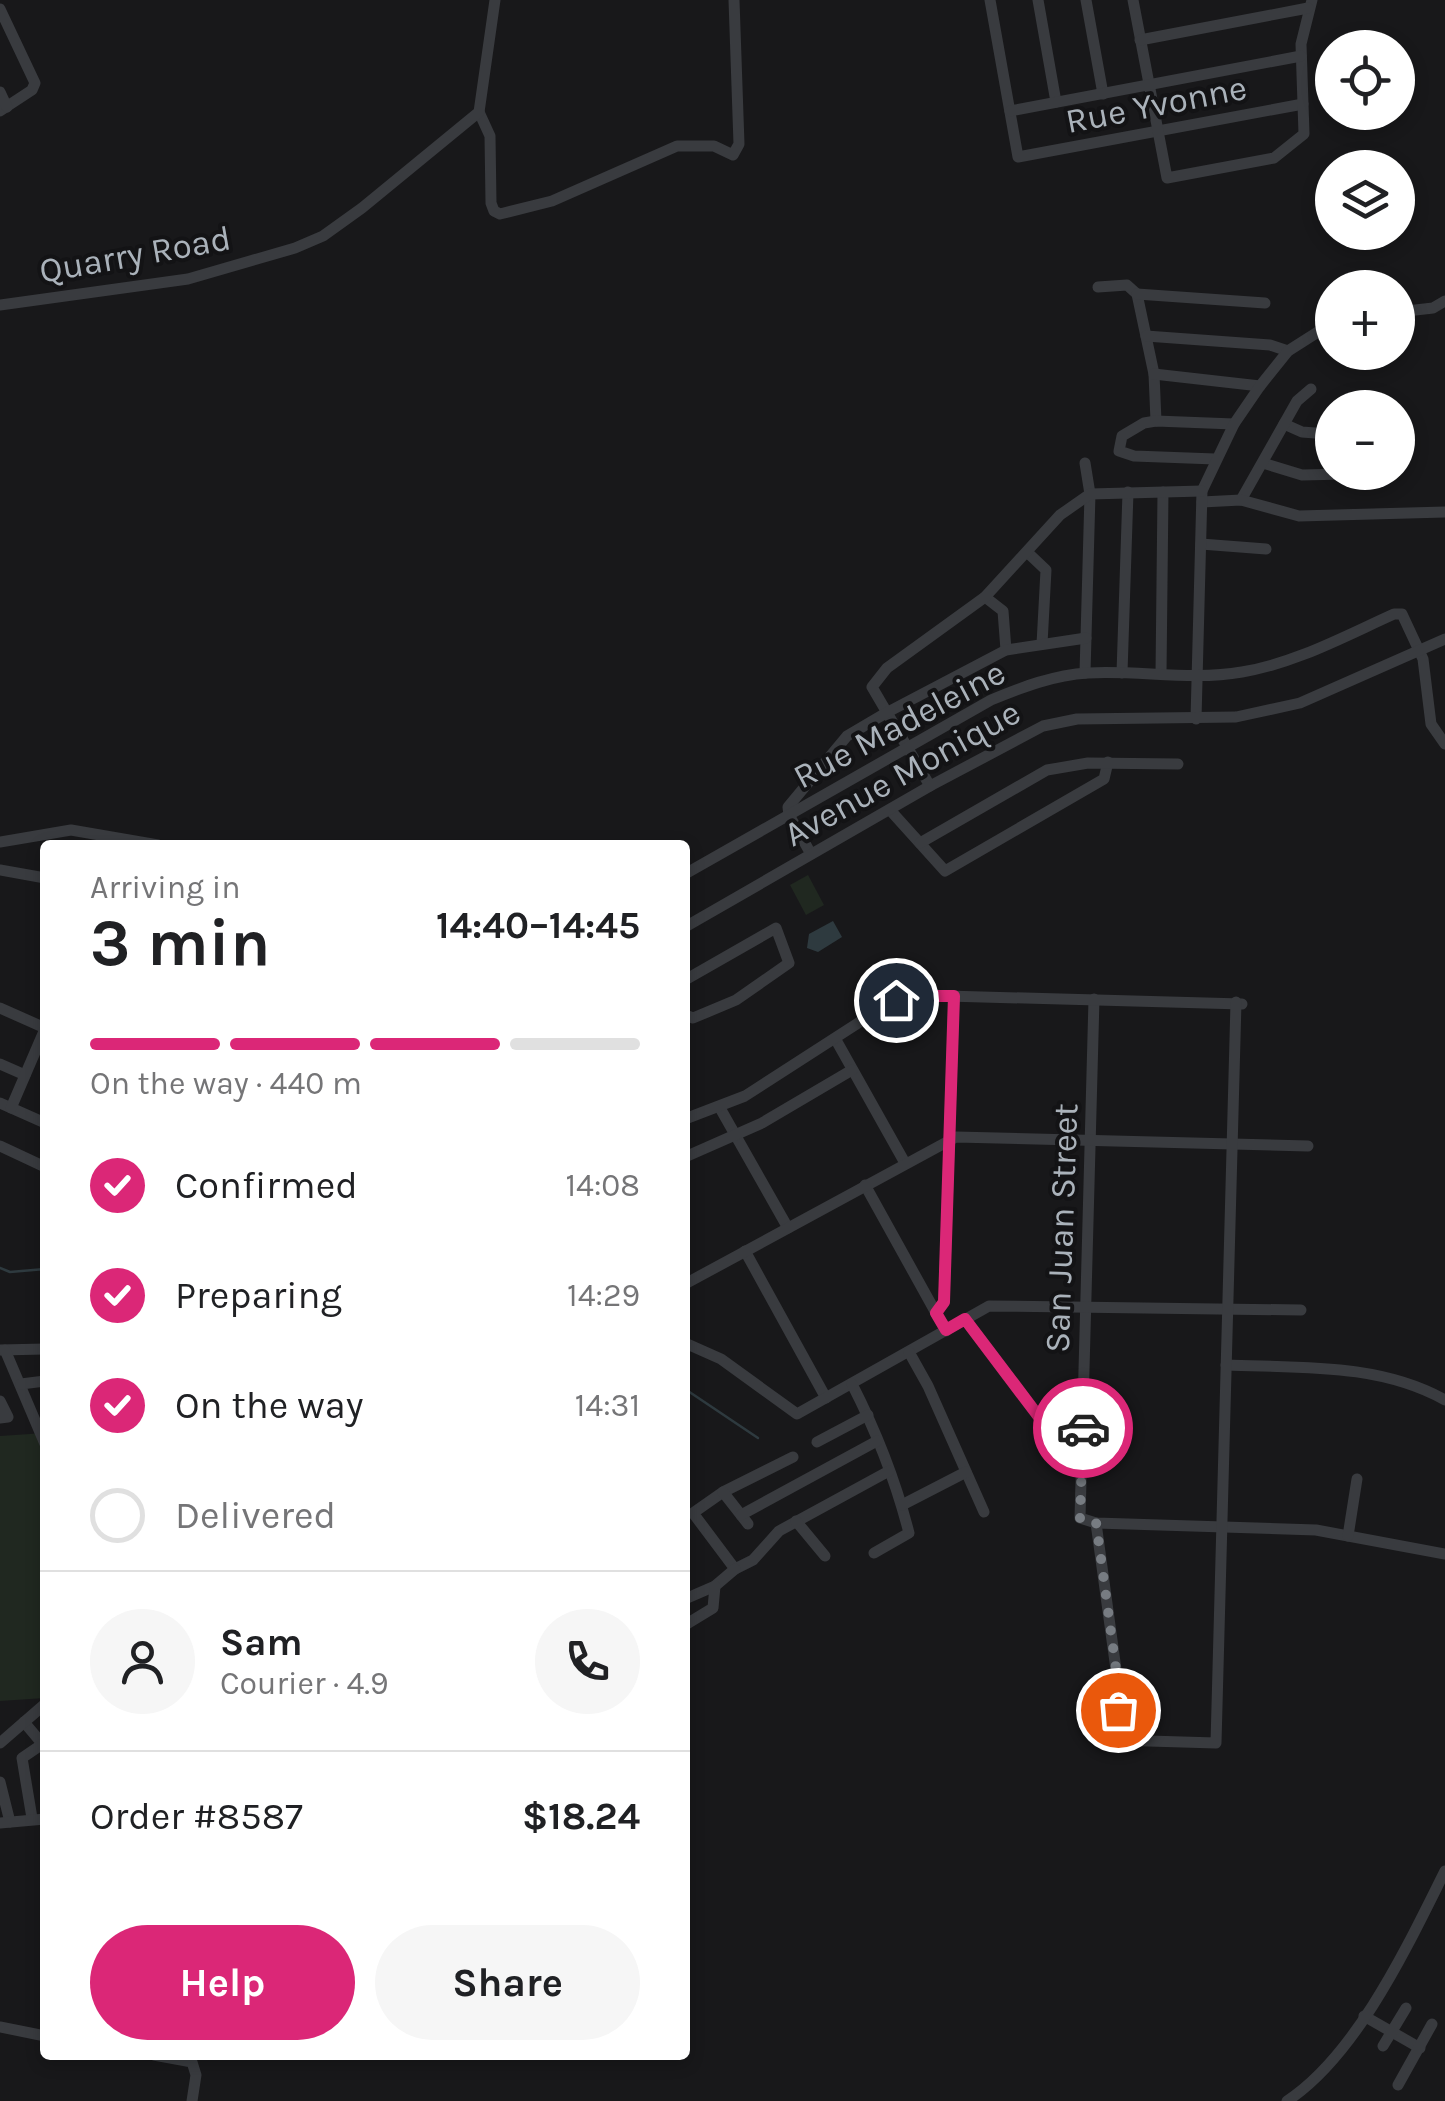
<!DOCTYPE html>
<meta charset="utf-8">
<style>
body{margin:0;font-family:Karla,sans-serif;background:#f6f6f6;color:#202124;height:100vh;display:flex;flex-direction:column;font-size:38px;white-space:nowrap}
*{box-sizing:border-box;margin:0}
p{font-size:32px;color:#757577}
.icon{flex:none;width:55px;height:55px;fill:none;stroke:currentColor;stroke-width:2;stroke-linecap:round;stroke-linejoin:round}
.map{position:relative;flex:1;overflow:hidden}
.details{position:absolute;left:40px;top:840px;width:650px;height:1220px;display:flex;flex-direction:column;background:#fff;border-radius:10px;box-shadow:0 5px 15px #0003}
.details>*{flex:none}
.buttons{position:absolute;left:1315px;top:30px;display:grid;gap:20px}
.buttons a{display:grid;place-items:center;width:100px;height:100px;border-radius:50%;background:#fff;box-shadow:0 5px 15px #0003;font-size:50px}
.pin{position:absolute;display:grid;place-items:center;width:85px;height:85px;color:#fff;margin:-42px;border:5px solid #fff;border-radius:50%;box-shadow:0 2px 10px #0007}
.courier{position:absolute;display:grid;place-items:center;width:100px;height:100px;margin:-50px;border:8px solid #db2777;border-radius:50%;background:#fff;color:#222;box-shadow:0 2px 12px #0007}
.headline em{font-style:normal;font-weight:700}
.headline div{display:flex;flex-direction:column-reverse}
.headline{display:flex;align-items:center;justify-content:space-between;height:170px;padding:0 50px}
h1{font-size:65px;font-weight:700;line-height:75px}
.bar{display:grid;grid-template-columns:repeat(4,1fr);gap:15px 10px;align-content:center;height:120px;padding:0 50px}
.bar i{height:12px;border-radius:8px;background:#e0e0e0}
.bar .active{background:#db2777}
.bar p{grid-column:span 4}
.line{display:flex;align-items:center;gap:25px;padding:0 50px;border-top:2px solid #e0e0e0}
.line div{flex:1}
.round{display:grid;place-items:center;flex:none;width:105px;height:105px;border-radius:52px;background:#f6f6f6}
ol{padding:0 50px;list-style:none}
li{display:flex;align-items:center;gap:30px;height:110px}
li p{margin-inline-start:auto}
li .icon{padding:10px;border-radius:50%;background:#db2777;color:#fff;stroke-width:4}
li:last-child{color:#757577}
li i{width:55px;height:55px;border:5px solid #e0e0e0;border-radius:50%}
.button{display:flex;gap:20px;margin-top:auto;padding:20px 50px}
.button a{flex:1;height:115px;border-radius:60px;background:#db2777;color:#fff;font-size:40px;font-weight:700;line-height:115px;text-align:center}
.button a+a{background:#f6f6f6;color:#202124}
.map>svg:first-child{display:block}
.green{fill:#202820}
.water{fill:#2e3a3f}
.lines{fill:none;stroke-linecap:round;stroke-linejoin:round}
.stream{stroke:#2e3a3f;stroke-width:2.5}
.minor{stroke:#393b3f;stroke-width:11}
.done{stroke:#777c82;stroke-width:10;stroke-dasharray:0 18}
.route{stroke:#db2777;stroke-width:12}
.labels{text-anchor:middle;stroke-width:8;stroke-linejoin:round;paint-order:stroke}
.street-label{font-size:35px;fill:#aab2ba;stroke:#131315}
</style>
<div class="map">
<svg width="1445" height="2101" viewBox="0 0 1445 2101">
<rect width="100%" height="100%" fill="#18181a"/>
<g class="green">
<path d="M808 875 824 905 806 915 790 885Z"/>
<path d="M45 1433V1698L0 1701V1436Z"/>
</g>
<path class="water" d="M833 921 842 937 818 952 807 948 809 934Z"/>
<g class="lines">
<g class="stream">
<path d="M0 1268 10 1272 45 1269"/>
<path d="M685 1389 758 1438"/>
</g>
<g class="minor">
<path d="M990 0 1018 157 1303 104"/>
<path d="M1038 0 1056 102"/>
<path d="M1086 0 1103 94"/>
<path d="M1133 0 1167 178 1274 158 1304 134 1301 44 1312 0"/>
<path d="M0 9 35 83 32 90 0 111"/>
<path d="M1140 40 1308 8"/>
<path d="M0 92 7 107"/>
<path d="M1010 111 1301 56"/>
<path d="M479 112 490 136 491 203 494 211 500 214 552 201 677 146H714L733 155 739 144 734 0"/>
<path d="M1098 287 1127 285 1137 294"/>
<path d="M1137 294 1154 374 1156 421"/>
<path d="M1137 294 1265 303"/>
<path d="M0 305 188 279 295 248 323 236 362 208 479 112 495 0"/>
<path d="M1398 312 1433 308 1445 301"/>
<path d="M1146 336 1270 345 1288 351"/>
<path d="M1154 374 1260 386"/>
<path d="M1284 424 1302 432 1328 434"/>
<path d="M1215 459 1134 456 1119 451 1122 436 1144 423 1156 421 1234 424"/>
<path d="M1085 463 1090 494 1085 673"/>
<path d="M1263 463 1302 475 1344 474"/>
<path d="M1241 500 1297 401 1311 389"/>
<path d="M1202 502 1241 500 1299 516 1445 512"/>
<path d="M1201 544 1266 549"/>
<path d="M1027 552 1046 570 1042 644"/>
<path d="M985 597 1003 611 1006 650"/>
<path d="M1122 673 1128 492"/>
<path d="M1161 674 1163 492"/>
<path d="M1196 719 1202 491 1234 424 1260 386 1288 351 1332 323"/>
<path d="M930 786 872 687 887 668 985 597 1060 515 1090 494 1202 491"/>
<path d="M890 810 945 871 1104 779 1108 762"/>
<path d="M0 842 71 830 158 845"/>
<path d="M920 843 1047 770 1088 763 1178 764"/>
<path d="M811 854 789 815 788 807 847 736 886 713 1006 650 1086 638"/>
<path d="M0 870 45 878"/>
<path d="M685 874 991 700C1022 687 1054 675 1088 673 1139 670 1191 681 1242 672 1296 663 1345 636 1394 614H1402L1423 659 1431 724 1445 744"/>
<path d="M685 927 930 786 1043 726 1077 719 1236 717 1300 703 1445 639"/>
<path d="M685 980 776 928 789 963 736 1000 693 1018 685 1015"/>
<path d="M1094 999 1080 1518 1096 1523 1316 1530 1445 1554"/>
<path d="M0 1008 45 1028"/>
<path d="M836 1040 905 1163"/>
<path d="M0 1064 25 1075"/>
<path d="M0 1103 45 1123"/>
<path d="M11 1108 45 1029"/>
<path d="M720 1108 788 1228"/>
<path d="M685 1119 745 1096 883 1007 911 995 1242 1004"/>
<path d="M0 1146 45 1167"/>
<path d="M685 1157 762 1123 852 1070"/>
<path d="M865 1185 946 1331"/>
<path d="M745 1251 826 1398"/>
<path d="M685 1284 956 1137 1308 1146"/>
<path d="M936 1313 944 1302 954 996"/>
<path d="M965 1319 1039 1417 1083 1418"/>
<path d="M685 1343 721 1359 797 1414 989 1306 1301 1310"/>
<path d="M0 1350 45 1349"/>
<path d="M5 1350 45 1444"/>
<path d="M909 1352 928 1386 984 1512"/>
<path d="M1226 1365C1300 1368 1379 1363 1445 1400"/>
<path d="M21 1384 45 1381"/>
<path d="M852 1384C876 1431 896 1482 909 1533L874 1553"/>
<path d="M0 1401 8 1417 0 1418"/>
<path d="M817 1442 868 1415"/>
<path d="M793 1457 723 1492 693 1513 735 1569 753 1560 779 1531 889 1471"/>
<path d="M723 1492 748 1524"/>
<path d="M902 1505 966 1472"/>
<path d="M741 1515 877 1441"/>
<path d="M796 1521 825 1556"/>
<path d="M1096 1523 1118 1684 1115 1740 1216 1743 1236 1002"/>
<path d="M1348 1536 1357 1479"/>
<path d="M685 1599 715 1586 735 1569"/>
<path d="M685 1625 713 1608 715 1586"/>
<path d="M24 1722 45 1747"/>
<path d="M0 1743 45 1704"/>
<path d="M0 1782 10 1822"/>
<path d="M32 1818 22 1758 44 1743"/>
<path d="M0 1823 45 1819"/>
<path d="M1364 2016 1420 2048"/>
<path d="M0 2027 45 2036"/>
<path d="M1383 2046 1406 2008"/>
<path d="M154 2055 192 2062 196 2075 192 2101"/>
<path d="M1398 2085 1432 2024"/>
<path d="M1287 2101C1357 2055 1408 1945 1445 1871"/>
</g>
</g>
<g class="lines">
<path class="done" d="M1083 1428 1080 1518 1096 1522 1118 1684V1710"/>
<path class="route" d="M896 1000 911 996H954L944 1302 936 1313 946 1330 965 1319 1039 1417 1083 1418V1428"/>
</g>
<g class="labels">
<g class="street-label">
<text transform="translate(1156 104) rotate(-11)" y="12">Rue Yvonne</text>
<text transform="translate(135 254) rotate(-10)" y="12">Quarry Road</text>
<text transform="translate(899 724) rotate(-28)" y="12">Rue Madeleine</text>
<text transform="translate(902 773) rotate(-29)" y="12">Avenue Monique</text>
<text transform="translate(1061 1228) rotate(-88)" y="12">San Juan Street</text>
</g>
</g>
</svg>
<div class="buttons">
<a><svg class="icon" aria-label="locate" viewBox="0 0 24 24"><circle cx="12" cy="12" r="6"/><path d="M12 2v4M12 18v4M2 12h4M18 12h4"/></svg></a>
<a><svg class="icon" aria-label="layers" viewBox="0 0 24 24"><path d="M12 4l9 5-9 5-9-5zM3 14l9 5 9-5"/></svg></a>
<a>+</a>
<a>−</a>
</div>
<div class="pin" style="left:1118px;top:1710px;background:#ea580c"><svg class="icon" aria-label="bag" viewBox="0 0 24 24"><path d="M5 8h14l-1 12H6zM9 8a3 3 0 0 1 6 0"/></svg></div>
<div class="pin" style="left:896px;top:1000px;background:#1f2937"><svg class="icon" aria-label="home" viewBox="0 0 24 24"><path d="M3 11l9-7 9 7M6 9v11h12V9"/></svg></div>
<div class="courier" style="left:1083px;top:1428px"><svg class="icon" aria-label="car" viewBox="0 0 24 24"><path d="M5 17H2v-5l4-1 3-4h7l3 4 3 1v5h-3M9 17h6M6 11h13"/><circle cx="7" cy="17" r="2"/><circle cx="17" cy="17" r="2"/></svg></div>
<section class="details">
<div class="headline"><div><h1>3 min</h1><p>Arriving in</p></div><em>14:40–14:45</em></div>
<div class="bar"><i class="active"></i><i class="active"></i><i class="active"></i><i></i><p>On the way · 440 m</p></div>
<ol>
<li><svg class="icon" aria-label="check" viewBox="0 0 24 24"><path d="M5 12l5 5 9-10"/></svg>Confirmed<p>14:08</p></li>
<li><svg class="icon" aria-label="check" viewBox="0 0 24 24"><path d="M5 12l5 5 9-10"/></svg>Preparing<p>14:29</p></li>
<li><svg class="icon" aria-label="check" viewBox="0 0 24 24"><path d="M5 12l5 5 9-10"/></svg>On the way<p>14:31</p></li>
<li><i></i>Delivered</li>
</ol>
<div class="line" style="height:180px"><a class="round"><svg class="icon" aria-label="person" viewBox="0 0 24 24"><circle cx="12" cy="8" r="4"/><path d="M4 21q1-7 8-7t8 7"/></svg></a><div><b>Sam</b><p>Courier · 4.9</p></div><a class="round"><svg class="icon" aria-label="phone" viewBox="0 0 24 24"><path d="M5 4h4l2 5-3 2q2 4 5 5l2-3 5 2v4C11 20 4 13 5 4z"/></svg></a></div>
<div class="line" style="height:130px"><div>Order #8587</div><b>$18.24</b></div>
<div class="button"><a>Help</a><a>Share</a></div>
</section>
</div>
